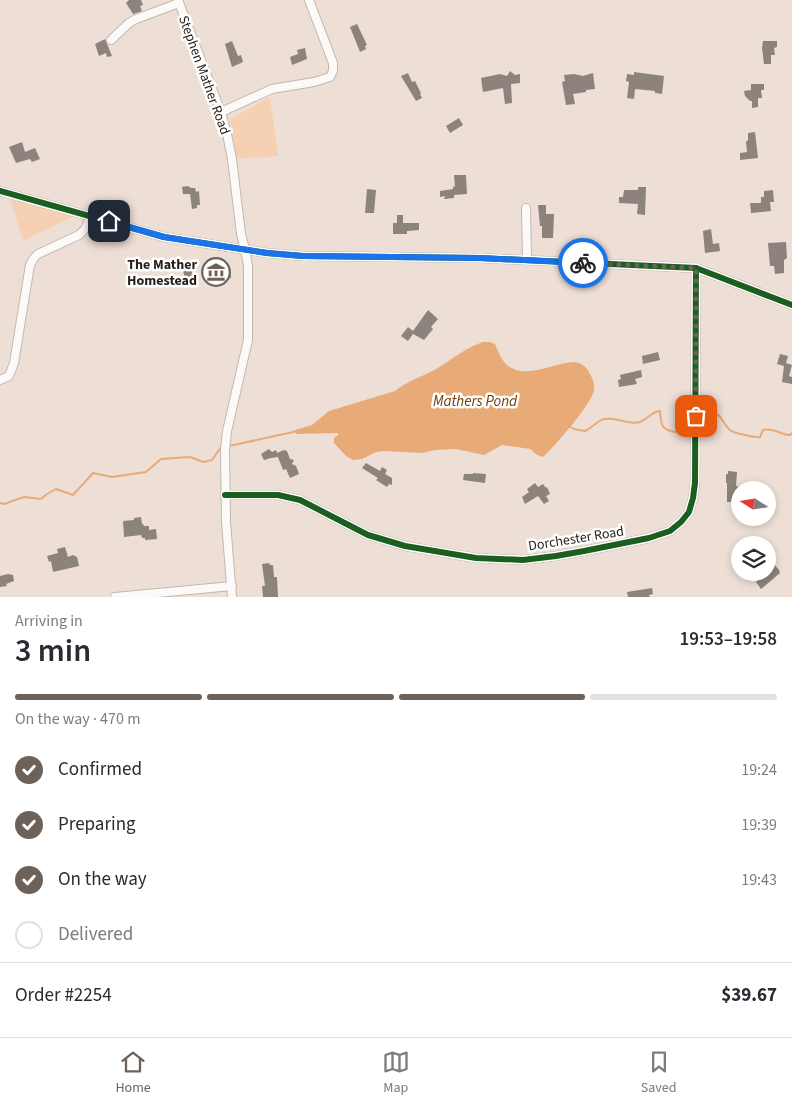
<!DOCTYPE html>
<meta charset="utf-8">
<style>
body{margin:0;font-family:"Source Sans 3",sans-serif;background:#f2f2f3;color:#2b2b33;height:100vh;display:flex;flex-direction:column;font-size:19px;white-space:nowrap}
*{box-sizing:border-box;margin:0}
p{font-size:16px;color:#7c7c81}
.icon{flex:none;width:28px;height:28px;fill:none;stroke:currentColor;stroke-width:2;stroke-linecap:round;stroke-linejoin:round}
.map{position:relative;height:597px;overflow:hidden}
.drawer{display:flex;flex-direction:column;background:#fff;flex:1}
.drawer>*{flex:none}
.needle{width:32px;rotate:282deg}
.tools{position:absolute;left:731px;top:481px;display:grid;gap:10px}
.tools a{display:grid;place-items:center;width:45px;height:45px;border-radius:50%;background:#fff;box-shadow:0 2px 8px #0003;font-size:25px}
.pin{position:absolute;display:grid;place-items:center;width:42px;height:42px;color:#fff;margin:-21px;border-radius:10px;box-shadow:0 2px 8px #0006}
.courier{position:absolute;display:grid;place-items:center;width:50px;height:50px;margin:-25px;border:4px solid #1a73e8;border-radius:50%;background:#fff;color:#222;box-shadow:0 1px 6px #0007}
.head em{font-style:normal;font-weight:600}
.head div{display:flex;flex-direction:column-reverse}
.head{display:flex;align-items:center;justify-content:space-between;height:85px;padding:0 15px}
h1{font-size:32px;font-weight:600;line-height:38px}
.bar{display:grid;grid-template-columns:repeat(4,1fr);gap:8px 5px;align-content:center;height:60px;padding:0 15px}
.bar i{height:6px;border-radius:4px;background:#e1e1e2}
.bar .current{background:#6c625a}
.bar p{grid-column:span 4}
.line{display:flex;align-items:center;gap:12px;padding:0 15px;border-top:1px solid #e1e1e2}
.line div{flex:1}
ol{padding:0 15px;list-style:none}
li{display:flex;align-items:center;gap:15px;height:55px}
li p{margin-inline-start:auto}
li .icon{padding:5px;border-radius:50%;background:#6c625a;color:#fff;stroke-width:4}
li:last-child{color:#7c7c81}
li i{width:28px;height:28px;border:2px solid #e1e1e2;border-radius:50%}
.menu{display:flex;justify-content:space-around;align-items:center;height:70px;border-top:1px solid #e1e1e2;background:#fff;font-size:14px;color:#7c7c81}
.menu a{display:grid;justify-items:center;gap:2px}
.menu .current{color:#6c625a}
.map>svg:first-child{display:block}
.green{fill:#f6d0b3}
.water{fill:#e8ab78}
.lines{fill:none;stroke-linecap:round;stroke-linejoin:round}
.stream{stroke:#e8ab78;stroke-width:2}
.building{fill:#8c837c}
.minor-casing{stroke:#c2b7b0;stroke-width:10}
.minor{stroke:#fcfaf9;stroke-width:8}
.cycleway-casing{stroke:#fff;stroke-width:9}
.cycleway{stroke:#1b5e20;stroke-width:6}
.done{stroke:#6c625a;stroke-width:5;stroke-dasharray:0 9}
.route{stroke:#1a73e8;stroke-width:6}
.labels{text-anchor:middle;stroke-width:5;stroke-linejoin:round;paint-order:stroke}
.street-label{font-size:14px;fill:#261e17;stroke:#fff}
.poi-label{font-size:14px;font-weight:bold;fill:#261e17;stroke:#fff;text-anchor:end}
.water-label{font-size:15px;font-style:italic;fill:#703c03;stroke:#fff}
</style>
<div class="map">
<svg width="792" height="597" viewBox="0 0 792 597">
<rect width="100%" height="100%" fill="#eddfd6"/>
<g class="green">
<path d="M270 97 278 156 237 159 230 119Z"/>
<path d="M10 198 74 216 23 241Z"/>
</g>
<path class="water" d="M483 342H490L495 344C500 355 503 366 516 370 535 375 555 363 573 362 580 362 586 366 589 372 592 377 595 384 594 390 592 404 554 447 543 457L537 455 530 449 502 445 484 455 456 449 435 450 422 453 384 451 376 452 362 459 353 460 346 456 334 443V438L338 435V433L296 434 295 430 312 425 329 411 395 391C407 381 422 377 436 369 453 359 463 349 483 342Z"/>
<g class="lines">
<g class="stream">
<path d="M698 420H703L711 413C722 412 722 424 730 430 733 433 756 438 760 437L763 430C773 427 781 435 790 435L792 433"/>
<path d="M569 426 574 429 585 431C591 428 596 423 601 420 614 415 628 426 640 422 648 419 651 412 660 411 661 424 661 431 677 432L689 421 694 420"/>
<path d="M229 446 298 431"/>
<path d="M0 503 4 504 24 497 41 499 47 494 56 489 73 495 93 473 112 477 146 472 161 459 190 457 203 462 212 460 221 447"/>
</g>
</g>
<g class="building">
<path d="M129 0H141L143 5 140 6 142 11 133 14 126 3Z"/>
<path d="M357 24 367 45 365 46 366 49 360 52 350 27Z"/>
<path d="M105 39 112 56 107 57 106 53 99 56 95 44Z"/>
<path d="M232 41 238 56 241 55 243 62 232 67 225 44Z"/>
<path d="M763 41H777V47L774 48 775 55H771V64H764L762 48Z"/>
<path d="M305 48 307 59 292 65 290 57 298 54 297 50Z"/>
<path d="M510 71 515 75 520 74V83L511 84 512 103 505 104 503 88 483 92 481 78 500 74 507 76Z"/>
<path d="M634 72 664 76 662 94 655 93V91L635 89 634 99 627 98 629 82 626 81 627 74 634 75Z"/>
<path d="M408 73 412 82 415 81 421 93 420 94 422 98 416 101 401 76Z"/>
<path d="M593 73 595 89 586 90V92L573 94 575 104 566 105 562 82 565 81 564 75 574 74 583 76Z"/>
<path d="M751 84H764V90H761L762 98H758V107L752 108V101H750L745 96 744 91 751 90Z"/>
<path d="M459 118 463 125 450 133 446 126Z"/>
<path d="M755 132 758 158 740 160V153L747 152 746 142 748 140V133Z"/>
<path d="M22 142 25 152 35 148 40 159 32 162 30 159 16 163 9 147Z"/>
<path d="M454 175H466L467 194 454 195V198L444 199 445 196 440 197V191L453 189V186L455 187Z"/>
<path d="M188 186 191 188H195L196 192 199 191 200 205H197V208L192 209 190 194H183L182 187Z"/>
<path d="M638 187H646L645 215 637 214 638 204 619 203V197H623L624 190H638Z"/>
<path d="M367 189 376 190 374 213H365Z"/>
<path d="M773 190 774 202H770L771 211 751 213 750 203H761V197H764V191Z"/>
<path d="M538 205H546V214H554L553 238H542V226H540Z"/>
<path d="M397 215H403V223H419V230L407 231V234H393V223H397Z"/>
<path d="M711 229 713 244 719 243 720 251 705 253 703 231Z"/>
<path d="M786 242 787 258 784 260V273L775 274 774 266H770L768 243Z"/>
<path d="M190 265 194 281 186 283 182 266Z"/>
<path d="M230 267 231 278 221 279V276L208 278 207 271Z"/>
<path d="M428 310 438 319 431 327 433 329 424 340 413 334 408 341 401 336 408 327 413 331Z"/>
<path d="M658 352 660 360 643 364 642 356Z"/>
<path d="M780 354 788 356 786 363 792 365 789 376 792 377V384L782 382 784 366 777 364Z"/>
<path d="M641 370 642 377 635 379 637 384 619 387 618 380 621 379 620 375Z"/>
<path d="M269 449 272 452 276 450 277 453 284 450 287 451 290 459 294 460 292 464 296 466 299 474 290 478 286 469 283 470 278 457 271 458 264 460 261 454Z"/>
<path d="M366 463 380 471 382 467 387 470 385 474 392 478V485L389 484 387 487 376 480 378 478 362 468Z"/>
<path d="M728 471 737 472 736 486 741 487 740 493 736 492 735 502H727V483H726V474H728Z"/>
<path d="M473 473 486 474 485 483 463 480 464 474H473Z"/>
<path d="M535 483 538 487 543 484 546 488 547 487 550 494 546 496 549 501 544 504 538 496 525 504 522 497 529 492 527 489Z"/>
<path d="M141 517 142 524H143L144 526H149V530L156 529 157 539 145 540V538H142L141 535 124 537 123 521 134 520V518Z"/>
<path d="M65 547 68 557 73 555 77 557 79 566 53 572 51 561 49 562 47 556 58 553 57 549Z"/>
<path d="M768 557 779 570 780 573 761 589 756 582 765 572H768Z"/>
<path d="M269 563 270 565H273L274 577H277L278 597H263L262 586H265L262 564Z"/>
<path d="M8 574 13 575 14 581 6 584 7 586 0 587V576Z"/>
<path d="M652 588 653 594 649 595 650 597H628L627 592Z"/>
</g>
<g class="lines">
<defs>
<g id="minor">
<path d="M178 0 221 112 227 134 232 159 241 234 245 249 248 266V340L227 431 225 450 226 522 232 597"/>
<path d="M111 40 129 23 136 19 179 3"/>
<path d="M221 112 272 89 314 82 330 77 333 71V63L309 0"/>
<path d="M0 191 164 237 267 253 303 256 480 258 696 268 792 305"/>
<path d="M526 208 527 260"/>
<path d="M0 380 9 376 14 363 30 265 34 258 38 254 79 235 85 229 91 216"/>
<path d="M225 495H278L300 500 368 535 405 546 476 558 523 560 556 556 584 551 649 538 670 531 681 522 689 512 693 498 695 483 696 268"/>
<path d="M115 597 232 586"/>
</g>
</defs>
<use href="#minor" class="minor-casing"/>
<use href="#minor" class="minor"/>
<defs>
<g id="cycleway">
<path d="M0 191 164 237 267 253 303 256 480 258 696 268 792 305"/>
<path d="M225 495H278L300 500 368 535 405 546 476 558 523 560 556 556 584 551 649 538 670 531 681 522 689 512 693 498 695 483 696 268"/>
</g>
</defs>
<use href="#cycleway" class="cycleway-casing"/>
<use href="#cycleway" class="cycleway"/>
</g>
<g class="lines">
<path class="done" d="M583 263 696 268V416"/>
<path class="route" d="M109 221 164 237 267 253 303 256 480 258 583 263"/>
</g>
<defs>
<symbol id="museum-ring" viewBox="-11 -11 22 22"><circle r="9.5" fill="#fff" stroke="#6c625a" stroke-width="1.5"/><path d="M0-6L6-3V-2H-6V-3ZM-5-1h2V3h-2ZM-1-1h2V3h-2ZM3-1h2V3H3ZM-6 4H6V6H-6Z" fill="#6c625a"/></symbol>
</defs>
<g fill-rule="evenodd">
<use href="#museum-ring" x="200" y="256" width="32" height="32"/>
</g>
<g class="labels">
<g class="street-label">
<text transform="translate(205 75) rotate(70)" y="5">Stephen Mather Road</text>
<text transform="translate(576 538) rotate(-9)" y="5">Dorchester Road</text>
</g>
<g class="poi-label">
<text x="197" y="269">The Mather<tspan x="197" dy="16">Homestead</tspan></text>
</g>
<g class="water-label">
<text x="475" y="406">Mathers Pond</text>
</g>
</g>
</svg>
<div class="tools">
<a><svg class="needle" viewBox="-14 -14 28 28"><path d="M0-13l5 13h-10z" fill="#e53935"/><path d="M0 13l5-13h-10z" fill="#7c7c81"/></svg></a>
<a><svg class="icon" aria-label="layers" viewBox="0 0 24 24"><path d="M12 4l9 5-9 5-9-5zM3 14l9 5 9-5"/></svg></a>
</div>
<div class="pin" style="left:696px;top:416px;background:#ea580c"><svg class="icon" aria-label="bag" viewBox="0 0 24 24"><path d="M5 8h14l-1 12H6zM9 8a3 3 0 0 1 6 0"/></svg></div>
<div class="pin" style="left:109px;top:221px;background:#1f2937"><svg class="icon" aria-label="home" viewBox="0 0 24 24"><path d="M3 11l9-7 9 7M6 9v11h12V9"/></svg></div>
<div class="courier" style="left:583px;top:263px"><svg class="icon" aria-label="bike" viewBox="0 0 24 24"><circle cx="6" cy="16" r="4"/><circle cx="18" cy="16" r="4"/><path d="M6 16l4-8h5l3 8M10 8l3 8H6M13 5h3"/></svg></div>
</div>
<section class="drawer">
<div class="head"><div><h1>3 min</h1><p>Arriving in</p></div><em>19:53–19:58</em></div>
<div class="bar"><i class="current"></i><i class="current"></i><i class="current"></i><i></i><p>On the way · 470 m</p></div>
<ol>
<li><svg class="icon" aria-label="check" viewBox="0 0 24 24"><path d="M5 12l5 5 9-10"/></svg>Confirmed<p>19:24</p></li>
<li><svg class="icon" aria-label="check" viewBox="0 0 24 24"><path d="M5 12l5 5 9-10"/></svg>Preparing<p>19:39</p></li>
<li><svg class="icon" aria-label="check" viewBox="0 0 24 24"><path d="M5 12l5 5 9-10"/></svg>On the way<p>19:43</p></li>
<li><i></i>Delivered</li>
</ol>
<div class="line" style="height:65px"><div>Order #2254</div><b>$39.67</b></div>
</section>
<nav class="menu">
<a class="current"><svg class="icon" aria-label="home" viewBox="0 0 24 24"><path d="M3 11l9-7 9 7M6 9v11h12V9"/></svg>Home</a>
<a><svg class="icon" aria-label="map" viewBox="0 0 24 24"><path d="M3 6l6-2 6 2 6-2v14l-6 2-6-2-6 2zM9 4v14M15 6v14"/></svg>Map</a>
<a><svg class="icon" aria-label="saved" viewBox="0 0 24 24"><path d="M7 4h10v16l-5-4-5 4z"/></svg>Saved</a>
</nav>
